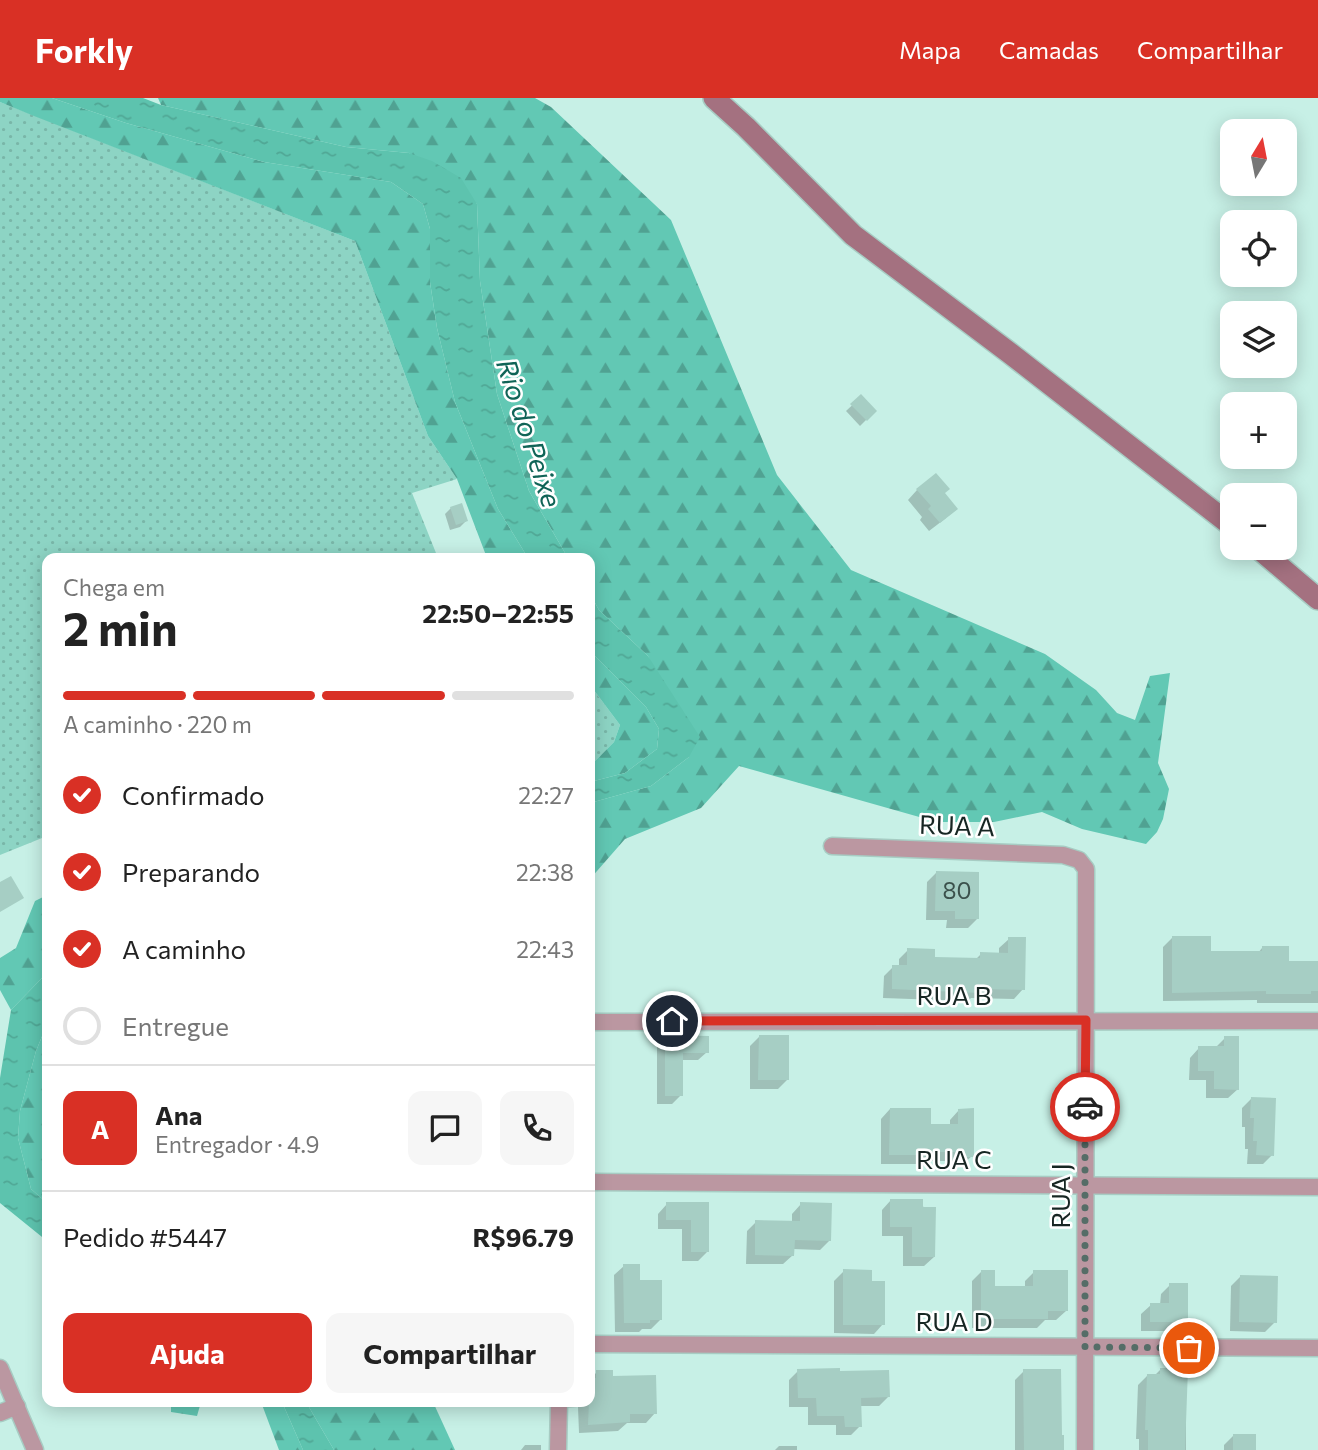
<!DOCTYPE html>
<html lang="pt">
<meta charset="utf-8">
<style>
body{margin:0;font-family:Commissioner,sans-serif;background:#f6f6f6;color:#222;height:100vh;display:flex;flex-direction:column;font-size:26px;white-space:nowrap}
*{box-sizing:border-box;margin:0}
p{font-size:23px;color:#767676}
.icon{flex:none;width:38px;height:38px;fill:none;stroke:currentColor;stroke-width:2;stroke-linecap:round;stroke-linejoin:round}
.map{position:relative;flex:1;overflow:hidden}
.drawer{position:absolute;left:42px;top:455px;width:553px;height:854px;display:flex;flex-direction:column;background:#fff;border-radius:14px;box-shadow:0 4px 18px #0003}
.drawer>*{flex:none}
.needle{width:46px;rotate:10deg}
.tools{position:absolute;left:1220px;top:21px;display:grid;gap:14px}
.tools a{display:grid;place-items:center;width:77px;height:77px;border-radius:14px;background:#fff;box-shadow:0 4px 18px #0003;font-size:35px}
.pin{position:absolute;display:grid;place-items:center;width:60px;height:60px;color:#fff;margin:-30px;border:4px solid #fff;border-radius:50%;box-shadow:0 2px 7px #0007}
.courier{position:absolute;display:grid;place-items:center;width:70px;height:70px;margin:-35px;border:5px solid #d93025;border-radius:50%;background:#fff;color:#222;box-shadow:0 2px 9px #0007}
.headline em{font-style:normal;font-weight:700}
.headline div{display:flex;flex-direction:column-reverse}
.headline{display:flex;align-items:center;justify-content:space-between;height:119px;padding:0 21px}
h1{font-size:46px;font-weight:700;line-height:52px}
.bar{display:grid;grid-template-columns:repeat(4,1fr);gap:10px 7px;align-content:center;height:84px;padding:0 21px}
.bar i{height:9px;border-radius:5px;background:#e0e0e0}
.bar .active{background:#d93025}
.bar p{grid-column:span 4}
.line{display:flex;align-items:center;gap:18px;padding:0 21px;border-top:2px solid #e0e0e0}
.line div{flex:1}
.round{display:grid;place-items:center;flex:none;width:74px;height:74px;border-radius:14px;background:#f6f6f6}
ol{padding:0 21px;list-style:none}
li{display:flex;align-items:center;gap:21px;height:77px}
li p{margin-inline-start:auto}
li .icon{padding:7px;border-radius:50%;background:#d93025;color:#fff;stroke-width:4}
li:last-child{color:#767676}
li i{width:38px;height:38px;border:4px solid #e0e0e0;border-radius:50%}
.primary-button{display:flex;gap:14px;margin-top:auto;padding:14px 21px}
.primary-button a{flex:1;height:80px;border-radius:14px;background:#d93025;color:#fff;font-size:28px;font-weight:700;line-height:80px;text-align:center}
.primary-button a+a{background:#f6f6f6;color:#222}
header{display:flex;align-items:center;gap:42px;box-sizing:border-box;height:98px;padding:0 35px;background:#d93025;color:#fff}
header strong{font-size:33px}
nav{display:flex;gap:38px;margin-inline-start:auto;font-size:24px}
.map>svg:first-child{display:block}
.grass{fill:url(#grass-dots)}
.forest{fill:url(#forest-firs)}
.water{fill:url(#water-ripples)}
.shadow{fill:#0003}
.building{fill:#a6cec4}
.lines{fill:none;stroke-linecap:round;stroke-linejoin:round}
.street-casing{stroke:#a7ccc3;stroke-width:19}
.secondary-casing{stroke:#a7ccc3;stroke-width:24}
.street{stroke:#bb97a1;stroke-width:16}
.secondary{stroke:#a47180;stroke-width:21}
.done{stroke:#556d67;stroke-width:7;stroke-dasharray:0 12.6}
.route{stroke:#d93025;stroke-width:9}
.labels{text-anchor:middle;stroke-width:5;stroke-linejoin:round;paint-order:stroke}
.number-label{font-size:23px;fill:#3b504b}
.street-label{font-size:26px;fill:#172623;stroke:#fff}
.water-label{font-size:28px;font-style:italic;fill:#106457;stroke:#fff}
</style>
<header>
<strong>Forkly</strong>
<nav><a>Mapa</a><a>Camadas</a><a>Compartilhar</a></nav>
</header>
<div class="map">
<svg width="1318" height="1352" viewBox="0 0 1318 1352">
<defs>
<pattern id="grass-dots" width="8" height="8" patternUnits="userSpaceOnUse" patternTransform="scale(1.75)"><rect width="8" height="8" fill="#8dd4c4"/><path d="M2 2h.1M6 6h.1" fill="none" stroke="#79b6a8" stroke-width="1.8" stroke-linecap="round"/></pattern>
<pattern id="forest-firs" width="22" height="20" patternUnits="userSpaceOnUse" patternTransform="scale(1.75)"><rect width="22" height="20" fill="#62c8b4"/><path d="M5 1l3.5 6h-7zM16 11l3.5 6h-7z" fill="#50a292"/></pattern>
<pattern id="water-ripples" width="26" height="14" patternUnits="userSpaceOnUse" patternTransform="scale(1.75)"><rect width="26" height="14" fill="#5dc3ae"/><path d="M2 4q2-2 4 0t4 0M15 11q2-2 4 0t4 0" fill="none" stroke="#50a795"/></pattern>
</defs>
<rect width="100%" height="100%" fill="#c7f0e6"/>
<g class="grass">
<path d="M0 4 355 143 428 338 457 381 412 395 438 460H47V738L0 757Z"/>
<path d="M590 587 620 627 614 644 590 668Z"/>
</g>
<g class="forest">
<path d="M0 0H52L126 25 264 64 391 84 423 106 430 131V184L437 230 455 304 498 411 528 460H487L457 381 428 338 355 143 34 18 0 4Z"/>
<path d="M158 0H535L551 9 671 122 777 377 851 472 1045 556 1096 592 1117 615 1135 622 1150 578 1170 575 1158 665 1169 691 1163 721 1157 734 1146 746 1082 731 1042 714 994 724H937L739 668 701 710 625 741 590 781V705L651 688 689 659 648 558 599 512 590 496V460H568L529 393 497 296 480 183 477 106 409 55 346 49 161 7Z"/>
<path d="M590 553 646 609 659 631 657 651 625 675 590 684V668L614 644 620 627 590 587Z"/>
<path d="M47 797V858L43 879 11 912 0 892V860L16 850 35 803Z"/>
<path d="M47 926V1105L31 1091 18 1040 20 1013 36 953Z"/>
<path d="M171 1304H201L197 1318 171 1314Z"/>
<path d="M261 1304H282L303 1352H279Z"/>
<path d="M306 1304H433L455 1352H334Z"/>
</g>
<g class="water">
<path d="M52 0H143L161 7 346 49 409 55 432 63 461 80 477 106 480 183 497 296 529 393 568 460H528L498 411 455 304 437 230 430 184V131L423 106 391 84 264 64 126 25Z"/>
<path d="M590 496 599 512 648 558 700 639 689 659 651 688 590 705V684L625 675 657 651 659 631 646 609 590 553Z"/>
<path d="M47 858V926L36 953 20 1013 18 1040 31 1091 47 1105V1143L0 1105V980L11 912 43 879Z"/>
<path d="M282 1304H306L334 1352H303Z"/>
</g>
<g class="shadow">
<path d="M861 299 875 313 860 328 846 313Z"/>
<path d="M917 392 943 395 946 420 929 433 920 422 922 419 908 402Z"/>
<path d="M451 410 466 423 460 429 450 432 445 416Z"/>
<path d="M936 775 977 821 968 830H946L947 822H926L927 784Z"/>
<path d="M1172 840 1210 854 1258 855 1262 850 1287 864 1318 865V905H1257V902L1163 903V849Z"/>
<path d="M1009 841 1023 891 1014 901 971 900 968 903 883 900 884 878 893 869H899V861L908 852 933 861 975 862 981 856H999V850Z"/>
<path d="M666 939 707 954 698 962H681V997L672 1006H657V948Z"/>
<path d="M759 939 787 982 778 991H750V948Z"/>
<path d="M1225 940 1238 991 1228 1000H1206V982H1189L1190 960 1199 950H1215Z"/>
<path d="M1251 1001 1272 1057 1263 1066H1247L1248 1051H1245V1029H1242V1010Z"/>
<path d="M890 1011 929 1028H950V1022L959 1012 972 1058 962 1067H950V1063H923L920 1066H881V1021Z"/>
<path d="M891 1102 922 1103 934 1159 924 1168H903V1138H882V1112Z"/>
<path d="M667 1106H707V1154L698 1163H682V1131H658V1116Z"/>
<path d="M801 1106 830 1142 820 1152 793 1151V1157L783 1166H746L747 1133 756 1124H792V1116Z"/>
<path d="M624 1168 639 1184 661 1221 651 1231H642L639 1234H615L614 1177Z"/>
<path d="M844 1173 870 1184 883 1226 874 1236 834 1235V1183Z"/>
<path d="M981 1174 993 1190H1025V1183L1034 1174 1066 1213 1056 1222H1045L1037 1230H972V1183Z"/>
<path d="M1241 1178 1275 1224 1265 1234 1230 1233 1231 1188Z"/>
<path d="M1170 1187 1186 1224 1176 1233H1141V1216L1151 1207H1160L1161 1196Z"/>
<path d="M1161 1271 1186 1272V1352H1139V1341H1136L1138 1287 1147 1278H1154Z"/>
<path d="M798 1273 888 1299 879 1308H860V1328L851 1337H836V1327H808V1309H789V1282Z"/>
<path d="M1024 1273 1062 1352H1015V1282Z"/>
<path d="M597 1274 655 1315 646 1325H627L618 1333 579 1335 578 1309 561 1310V1304H590V1281Z"/>
<path d="M1233 1338 1254 1352H1224V1347Z"/>
<path d="M525 1347H541V1352H521Z"/>
<path d="M779 1348H797V1352H775Z"/>
</g>
<g class="building">
<path d="M861 296 877 313 867 323 850 306Z"/>
<path d="M936 375 950 391 945 395 958 411 940 425 928 411 931 408 916 391Z"/>
<path d="M462 405 468 423 456 427 450 409Z"/>
<path d="M936 773 979 774V821H955V813H935Z"/>
<path d="M11 778 24 800 0 814V784Z"/>
<path d="M1172 838H1211V853H1262V848H1289V863H1318V893H1311V896H1266V893L1172 895Z"/>
<path d="M1008 839H1026L1025 892 979 891V895L892 891V867H907V850L935 851V859L980 860V854L1008 855Z"/>
<path d="M665 937 709 938V955H683V998H665Z"/>
<path d="M759 937H789V982H758Z"/>
<path d="M1224 938H1239V992L1214 991V973H1198V948H1224Z"/>
<path d="M1251 999 1276 1000 1274 1058 1256 1057 1257 1043H1253L1254 1020H1250Z"/>
<path d="M890 1010H931V1026H958V1011L974 1010V1059H959V1054H931V1057H889Z"/>
<path d="M890 1101H923V1109H936L935 1159H912V1129H890Z"/>
<path d="M666 1104H709V1154H691V1122H666Z"/>
<path d="M800 1104 832 1105 831 1143 795 1142 794 1158 755 1157V1122L800 1123Z"/>
<path d="M623 1166H640V1182H662V1222H650V1225H624Z"/>
<path d="M843 1171 872 1172V1183H885V1227H843Z"/>
<path d="M981 1172H995V1188H1033V1172H1068V1213H1048V1221H981Z"/>
<path d="M1240 1177 1278 1178 1277 1225 1239 1224Z"/>
<path d="M1169 1185H1188V1224H1150V1205H1169Z"/>
<path d="M840 1270V1273L889 1272 890 1299 861 1300 862 1329H845L844 1318H817L816 1300H798L797 1271Z"/>
<path d="M1160 1270H1188L1185 1352H1148V1332H1145L1147 1276H1160Z"/>
<path d="M1023 1271H1061L1062 1337H1064V1352H1024Z"/>
<path d="M596 1272H613V1278L656 1277 657 1316H630V1324L588 1327 590 1280H596Z"/>
<rect x="1233" y="1336" width="23" height="16"/>
</g>
<g class="lines">
<defs>
<g id="street">
<path d="M832 748 1063 757 1079 762 1086 771 1085 1352"/>
<path d="M590 924 1318 923"/>
<path d="M590 1084 1318 1089"/>
<path d="M590 1246 1318 1250"/>
<path d="M0 1270 35 1352"/>
<path d="M0 1315 17 1308"/>
<path d="M558 1352 559 1304"/>
</g>
<g id="secondary">
<path d="M714 0 746 29 853 137 1011 256 1232 428"/>
<path d="M1258 450 1318 501"/>
</g>
</defs>
<use href="#street" class="street-casing"/>
<use href="#secondary" class="secondary-casing"/>
<use href="#street" class="street"/>
<use href="#secondary" class="secondary"/>
</g>
<g class="lines">
<path class="done" d="M1085 1009V1249L1189 1250"/>
<path class="route" d="M672 923 1086 922 1085 1009"/>
</g>
<g class="labels">
<g class="number-label">
<text x="957" y="801">80</text>
</g>
<g class="street-label">
<text transform="translate(957 728) rotate(2)" y="9">RUA A</text>
<text x="954" y="907">RUA B</text>
<text x="954" y="1071">RUA C</text>
<text transform="translate(1061 1098) rotate(-90)" y="9">RUA J</text>
<text x="954" y="1233">RUA D</text>
</g>
<g class="water-label">
<text transform="translate(529 335) rotate(72)" y="10">Rio do Peixe</text>
</g>
</g>
</svg>
<div class="tools">
<a><svg class="needle" viewBox="-14 -14 28 28"><path d="M0-13l5 13h-10z" fill="#e53935"/><path d="M0 13l5-13h-10z" fill="#767676"/></svg></a>
<a><svg class="icon" aria-label="locate" viewBox="0 0 24 24"><circle cx="12" cy="12" r="6"/><path d="M12 2v4M12 18v4M2 12h4M18 12h4"/></svg></a>
<a><svg class="icon" aria-label="layers" viewBox="0 0 24 24"><path d="M12 4l9 5-9 5-9-5zM3 14l9 5 9-5"/></svg></a>
<a>+</a>
<a>−</a>
</div>
<div class="pin" style="left:1189px;top:1250px;background:#ea580c"><svg class="icon" aria-label="bag" viewBox="0 0 24 24"><path d="M5 8h14l-1 12H6zM9 8a3 3 0 0 1 6 0"/></svg></div>
<div class="pin" style="left:672px;top:923px;background:#1f2937"><svg class="icon" aria-label="home" viewBox="0 0 24 24"><path d="M3 11l9-7 9 7M6 9v11h12V9"/></svg></div>
<div class="courier" style="left:1085px;top:1009px"><svg class="icon" aria-label="car" viewBox="0 0 24 24"><path d="M5 17H2v-5l4-1 3-4h7l3 4 3 1v5h-3M9 17h6M6 11h13"/><circle cx="7" cy="17" r="2"/><circle cx="17" cy="17" r="2"/></svg></div>
<section class="drawer">
<div class="headline"><div><h1>2 min</h1><p>Chega em</p></div><em>22:50–22:55</em></div>
<div class="bar"><i class="active"></i><i class="active"></i><i class="active"></i><i></i><p>A caminho · 220 m</p></div>
<ol>
<li><svg class="icon" aria-label="check" viewBox="0 0 24 24"><path d="M5 12l5 5 9-10"/></svg>Confirmado<p>22:27</p></li>
<li><svg class="icon" aria-label="check" viewBox="0 0 24 24"><path d="M5 12l5 5 9-10"/></svg>Preparando<p>22:38</p></li>
<li><svg class="icon" aria-label="check" viewBox="0 0 24 24"><path d="M5 12l5 5 9-10"/></svg>A caminho<p>22:43</p></li>
<li><i></i>Entregue</li>
</ol>
<div class="line" style="height:126px"><b class="round" style="background:#d93025;color:#fff">A</b><div><b>Ana</b><p>Entregador · 4.9</p></div><a class="round"><svg class="icon" aria-label="chat" viewBox="0 0 24 24"><path d="M4 5h16v11H9l-5 4z"/></svg></a><a class="round"><svg class="icon" aria-label="phone" viewBox="0 0 24 24"><path d="M5 4h4l2 5-3 2q2 4 5 5l2-3 5 2v4C11 20 4 13 5 4z"/></svg></a></div>
<div class="line" style="height:91px"><div>Pedido #5447</div><b>R$96.79</b></div>
<div class="primary-button"><a>Ajuda</a><a>Compartilhar</a></div>
</section>
</div>
